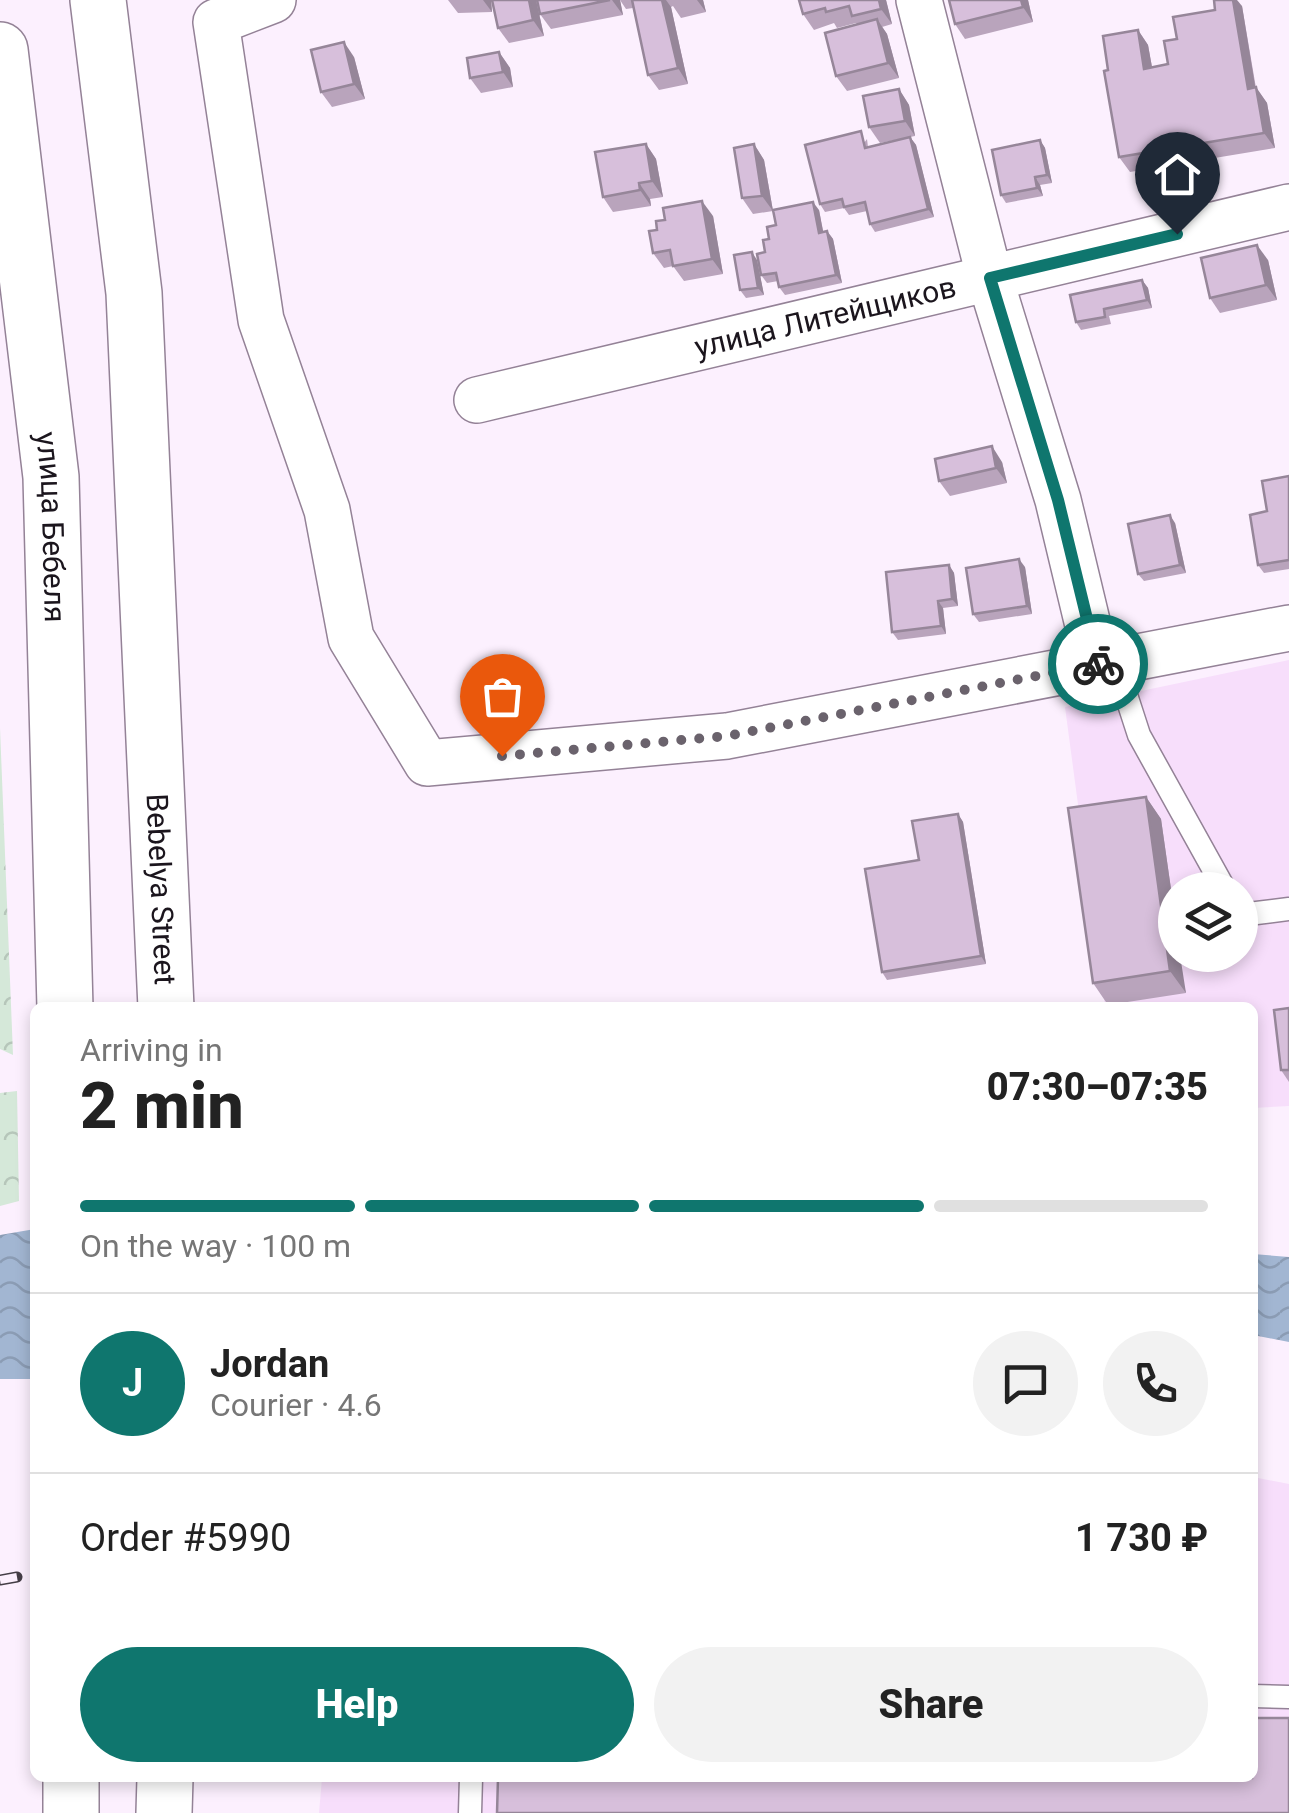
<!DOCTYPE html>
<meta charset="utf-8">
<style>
body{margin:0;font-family:Roboto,sans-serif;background:#f2f2f2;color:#222;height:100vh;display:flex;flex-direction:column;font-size:38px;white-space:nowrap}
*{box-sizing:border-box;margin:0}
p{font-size:32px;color:#767676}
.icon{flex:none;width:55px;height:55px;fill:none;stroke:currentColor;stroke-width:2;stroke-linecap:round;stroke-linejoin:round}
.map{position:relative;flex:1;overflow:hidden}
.details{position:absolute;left:30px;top:1002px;width:1228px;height:780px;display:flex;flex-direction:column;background:#fff;border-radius:15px;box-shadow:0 5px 15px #0003}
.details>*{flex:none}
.fabs{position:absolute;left:1158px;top:872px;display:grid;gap:20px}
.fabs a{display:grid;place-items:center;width:100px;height:100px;border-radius:50%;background:#fff;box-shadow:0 5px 15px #0003;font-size:50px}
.pin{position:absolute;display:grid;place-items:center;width:85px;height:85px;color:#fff;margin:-102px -42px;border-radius:50% 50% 50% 0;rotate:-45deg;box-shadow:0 0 10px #0007}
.pin .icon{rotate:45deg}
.courier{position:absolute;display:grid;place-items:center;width:100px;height:100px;margin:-50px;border:8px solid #0f766e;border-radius:50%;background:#fff;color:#222;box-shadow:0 2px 12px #0007}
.overview em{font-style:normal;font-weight:800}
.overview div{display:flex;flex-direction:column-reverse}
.overview{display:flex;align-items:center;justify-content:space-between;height:170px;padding:0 50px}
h1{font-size:65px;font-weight:800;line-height:75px}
.bar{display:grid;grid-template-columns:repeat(4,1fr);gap:15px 10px;align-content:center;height:120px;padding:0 50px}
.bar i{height:12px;border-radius:8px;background:#e0e0e0}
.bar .current{background:#0f766e}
.bar p{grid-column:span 4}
.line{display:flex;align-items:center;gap:25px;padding:0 50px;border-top:2px solid #e0e0e0}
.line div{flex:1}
.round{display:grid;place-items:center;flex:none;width:105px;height:105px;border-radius:52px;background:#f2f2f2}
.button{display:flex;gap:20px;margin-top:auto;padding:20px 50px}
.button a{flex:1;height:115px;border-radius:60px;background:#0f766e;color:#fff;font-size:40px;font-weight:800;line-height:115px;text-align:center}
.button a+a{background:#f2f2f2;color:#222}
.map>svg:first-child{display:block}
.built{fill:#f7defb;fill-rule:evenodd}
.forest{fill:url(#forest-crowns)}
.water{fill:url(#water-waves)}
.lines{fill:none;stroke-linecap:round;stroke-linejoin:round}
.lane-casing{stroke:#948297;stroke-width:25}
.street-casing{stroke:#948297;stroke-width:48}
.primary-casing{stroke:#948297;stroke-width:58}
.lane{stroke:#fff;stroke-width:22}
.street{stroke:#fff;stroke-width:45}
.primary{stroke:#fff;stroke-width:55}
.rail-casing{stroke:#443d46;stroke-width:11}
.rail{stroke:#fcf0fe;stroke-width:8;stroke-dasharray:22;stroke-linecap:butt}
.wall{fill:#b9a4bc}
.shaded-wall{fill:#968699}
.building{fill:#d7bfdb;stroke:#968699;stroke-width:2.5}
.done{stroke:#6a626c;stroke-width:10;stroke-dasharray:0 18}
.route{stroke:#0f766e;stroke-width:12}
.labels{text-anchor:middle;stroke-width:8;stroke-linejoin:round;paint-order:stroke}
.street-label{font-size:30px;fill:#1b151d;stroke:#fcf0fe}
</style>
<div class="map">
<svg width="1289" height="1813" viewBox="0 0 1289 1813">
<defs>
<pattern id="forest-crowns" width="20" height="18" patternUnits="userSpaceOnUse" patternTransform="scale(2.5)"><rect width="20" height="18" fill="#d5e8d9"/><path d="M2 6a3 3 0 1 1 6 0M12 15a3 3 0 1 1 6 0" fill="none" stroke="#b6c6ba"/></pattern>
<pattern id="water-waves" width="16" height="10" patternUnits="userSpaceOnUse" patternTransform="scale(2.5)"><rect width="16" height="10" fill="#a2b6d2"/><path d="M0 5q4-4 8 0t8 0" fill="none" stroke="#8b9cb4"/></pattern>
</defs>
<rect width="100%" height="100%" fill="#fcf0fe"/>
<g class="built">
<path d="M1289 660V1106L1253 1108 1252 1008 1105 1007 1065 707ZM1175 890H1240V955H1175Z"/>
<path d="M1253 1477 1289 1484V1813H319L322 1778H1252Z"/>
</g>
<g class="forest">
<path d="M0 728 13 1055 0 1049Z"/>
<path d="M17 1091 19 1201 0 1206V1093Z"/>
</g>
<g class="water">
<path d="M35 1229V1379H0V1235Z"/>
<path d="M1253 1254 1289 1257V1342L1253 1335Z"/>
</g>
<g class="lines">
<defs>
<g id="lane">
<path d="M1116 664 1139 735 1225 890"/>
<path d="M1240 915 1289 909"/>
<path d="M1252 1696 1289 1697"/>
<path d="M470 1813 471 1778"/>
</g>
<g id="street">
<path d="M273 0 216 22 261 320 327 510 351 638 427 763 727 736 1289 628"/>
<path d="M919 0 990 279 1058 500 1098 667"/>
<path id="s1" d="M477 400 1289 207"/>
</g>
<g id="primary">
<path id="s2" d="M98 0 134 293 166 1008"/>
<path id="s3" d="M0 50 51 477 65 1008"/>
<path d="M71 1813V1778"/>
<path d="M164 1813 165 1778"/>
</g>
</defs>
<use href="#lane" class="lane-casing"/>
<use href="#street" class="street-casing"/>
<use href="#primary" class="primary-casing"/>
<use href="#lane" class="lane"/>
<use href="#street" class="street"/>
<use href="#primary" class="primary"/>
<defs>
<path id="rail" d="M0 1580 17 1577"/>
</defs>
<use href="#rail" class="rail-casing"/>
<use href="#rail" class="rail"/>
</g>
<g class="wall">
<path d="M448 0H491L492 12 458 13Z"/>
<path d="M492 0H536L544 36 509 43 498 28Z"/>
<path d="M537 0H620L623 15 551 29 540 14Z"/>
<path d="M620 0H703L706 12 681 18 673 6 671 7 688 84 659 90 648 75 633 8 626 9Z"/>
<path d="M799 0H886L892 24 882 27 887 34 899 78 847 91 836 76 857 24 856 23 837 28 834 23 814 30 803 14Z"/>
<path d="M949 0H1028L1033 22 965 39 955 24Z"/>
<path d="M1242 6 1256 88 1267 103 1275 148 1130 172 1119 157 1108 70 1138 30 1148 45 1152 67 1168 64 1177 39Z"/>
<path d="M499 52 510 68 513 87 481 93 470 78Z"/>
<path d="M354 57 365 99 332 107 321 92Z"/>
<path d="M899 89 909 105 915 136 910 137 916 145 934 217 875 232 870 224 867 211 849 215 844 208 825 212 820 204 867 139 868 147 910 137 880 143 869 127Z"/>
<path d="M1040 140 1045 148 1052 183 1040 185 1043 196 1006 203 1001 195Z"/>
<path d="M646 144 656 159 663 197 650 199 651 206 613 212 603 197Z"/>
<path d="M754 144 764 160 773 211 753 214 742 198Z"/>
<path d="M819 210 823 232 827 231 833 239 842 283 785 295 779 287 778 281 767 283 761 275 765 252 776 225Z"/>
<path d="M713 216 723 274 684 281 673 266 664 268 653 253Z"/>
<path d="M757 260 764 295 746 298 740 290Z"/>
<path d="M1268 260 1277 300 1220 313 1210 298Z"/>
<path d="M1142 280 1148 288 1152 308 1109 316 1111 324 1081 330 1076 322Z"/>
<path d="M1002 462 1007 483 950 496 939 481Z"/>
<path d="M1289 476V569L1264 573 1258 565Z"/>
<path d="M1175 523 1186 573 1144 581 1138 574Z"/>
<path d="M949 565 954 573 958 606 943 608 946 634 898 640 892 632Z"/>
<path d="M1025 567 1032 614 979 622 973 614Z"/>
<path d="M1146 797 1161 819 1175 917V955L1186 993 1108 1005 1093 983Z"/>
<path d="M958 814 963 822 986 964 887 980 882 972 919 860Z"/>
<path d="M1281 1070H1289V1082Z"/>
</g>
<g class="shaded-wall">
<path d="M483 0H491L492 12Z"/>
<path d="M529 0H536L544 36 533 20Z"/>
<path d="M612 0H620L623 15Z"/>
<path d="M662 0H666L671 7 688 84 678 68Z"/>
<path d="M697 0H703L706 12Z"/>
<path d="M879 0H886L892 24 881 9Z"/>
<path d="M1021 0H1028L1033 22 1023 7Z"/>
<path d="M1233 0H1237L1242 6 1258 104 1248 89Z"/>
<path d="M877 19 887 34 899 78 888 63Z"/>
<path d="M1138 30 1148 45 1155 84 1144 69Z"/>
<path d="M344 42 354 57 365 99 354 84Z"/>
<path d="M499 52 510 68 513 87 503 72Z"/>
<path d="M1256 87 1267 103 1275 148 1264 133Z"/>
<path d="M899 89 909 105 915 136 905 121Z"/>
<path d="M910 137 916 145 934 217 928 209Z"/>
<path d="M1040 140 1045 148 1052 183 1047 175Z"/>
<path d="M646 144 656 159 663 197 652 181Z"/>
<path d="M754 144 764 160 773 211 762 196Z"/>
<path d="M1035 177 1040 185 1043 196 1037 188Z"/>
<path d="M639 183 650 199 651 206 640 190Z"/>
<path d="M702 201 713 216 723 274 712 259Z"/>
<path d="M813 202 819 210 825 241 819 233Z"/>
<path d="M827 231 833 239 842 283 836 275Z"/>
<path d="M1257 245 1268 260 1277 300 1266 285Z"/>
<path d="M752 252 757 260 764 295 758 288Z"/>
<path d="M1142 280 1148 288 1152 308 1147 300Z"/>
<path d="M992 446 1002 462 1007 483 996 468Z"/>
<path d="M1170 515 1175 523 1186 573 1180 565Z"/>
<path d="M1019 559 1025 567 1032 614 1027 606Z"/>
<path d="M949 565 954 573 958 606 952 599Z"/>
<path d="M938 601 943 608 946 634 941 626Z"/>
<path d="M1146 797 1161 819 1175 917V955H1180L1186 993 1170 971Z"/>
<path d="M958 814 963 822 986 964 981 956Z"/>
</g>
<g class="building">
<path d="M492 0H529L533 20 498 28Z"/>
<path d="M537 0H610L540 14Z"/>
<path d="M632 0H662L678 68 648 75Z"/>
<path d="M799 0H879L881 9 852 16 849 6 826 12 825 8 803 14Z"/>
<path d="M949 0H1021L1023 7 955 24Z"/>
<path d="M1214 0H1233L1248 89 1256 87 1264 133 1119 157 1104 71 1108 70 1103 36 1138 30 1144 69 1168 64 1164 41 1177 39 1173 17 1215 10Z"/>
<path d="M877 19 888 63 836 76 825 33Z"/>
<path d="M344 42 354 84 321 92 311 50Z"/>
<path d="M499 52 503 72 470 78 467 58Z"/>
<path d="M899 89 905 121 869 127 863 96Z"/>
<path d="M861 131 865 148 910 137 928 209 870 224 865 202 844 207 842 199 820 204 805 145Z"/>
<path d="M1040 140 1047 175 1035 177 1037 188 1001 195 992 150Z"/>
<path d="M646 144 652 181 639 183 640 190 603 197 595 152Z"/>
<path d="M754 144 762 196 742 198 734 148Z"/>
<path d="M702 201 712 259 673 266 670 250 653 253 649 231 657 230 656 221 665 220 663 208Z"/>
<path d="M813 202 819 233 827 231 836 275 779 287 776 273 761 275 757 254 765 252 763 240 769 239 767 227 776 225 773 210Z"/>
<path d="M1257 245 1266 285 1210 298 1201 258Z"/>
<path d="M752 252 758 288 740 290 734 255Z"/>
<path d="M1142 280 1147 300 1104 309 1105 317 1076 322 1070 295Z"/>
<path d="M992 446 996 468 939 481 935 459Z"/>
<path d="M1289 476V560L1258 565 1250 515 1267 511 1262 481Z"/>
<path d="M1170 515 1180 565 1138 574 1128 524Z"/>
<path d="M1019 559 1027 606 973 614 966 568Z"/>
<path d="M949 565 952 599 938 601 941 626 892 632 886 572Z"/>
<path d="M1146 797 1170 971 1093 983 1068 808Z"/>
<path d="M958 814 981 956 882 972 865 869 919 860 912 821Z"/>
<path d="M1289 1008V1070H1281L1274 1010Z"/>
<path d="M1252 1718H1289V1813H497L498 1778H1252Z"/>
</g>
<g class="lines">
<path class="done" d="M502 756 727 736 1098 664"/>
<path class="route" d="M1098 664 1058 500 990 278 1177 234"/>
</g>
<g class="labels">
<g class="street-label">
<text dy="10" stroke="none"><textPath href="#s1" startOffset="358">улица Литейщиков</textPath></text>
<text dy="10" stroke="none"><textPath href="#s3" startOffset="480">улица Бебеля</textPath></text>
<text dy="10" stroke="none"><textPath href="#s2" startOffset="892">Bebelya Street</textPath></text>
</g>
</g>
</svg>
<div class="fabs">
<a><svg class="icon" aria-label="layers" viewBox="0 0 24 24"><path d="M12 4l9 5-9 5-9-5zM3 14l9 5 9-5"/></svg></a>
</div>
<div class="pin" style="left:502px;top:756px;background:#ea580c"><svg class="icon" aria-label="bag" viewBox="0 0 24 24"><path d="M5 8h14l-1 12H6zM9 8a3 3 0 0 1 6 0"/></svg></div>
<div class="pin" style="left:1177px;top:234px;background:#1f2937"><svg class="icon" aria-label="home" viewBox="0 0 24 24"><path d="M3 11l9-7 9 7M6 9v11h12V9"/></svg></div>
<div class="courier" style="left:1098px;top:664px"><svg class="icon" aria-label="bike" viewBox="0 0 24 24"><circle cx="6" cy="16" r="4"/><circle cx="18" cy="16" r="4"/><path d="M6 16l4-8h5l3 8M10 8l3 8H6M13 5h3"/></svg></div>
<section class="details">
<div class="overview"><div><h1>2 min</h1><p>Arriving in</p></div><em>07:30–07:35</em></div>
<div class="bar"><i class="current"></i><i class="current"></i><i class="current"></i><i></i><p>On the way · 100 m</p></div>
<div class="line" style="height:180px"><b class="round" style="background:#0f766e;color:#fff">J</b><div><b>Jordan</b><p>Courier · 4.6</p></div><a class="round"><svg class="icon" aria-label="chat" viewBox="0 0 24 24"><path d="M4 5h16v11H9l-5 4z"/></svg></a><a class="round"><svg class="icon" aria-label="phone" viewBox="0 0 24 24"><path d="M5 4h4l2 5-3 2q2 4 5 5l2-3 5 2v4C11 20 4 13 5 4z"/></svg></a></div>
<div class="line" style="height:130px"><div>Order #5990</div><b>1 730 ₽</b></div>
<div class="button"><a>Help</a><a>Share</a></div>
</section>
</div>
